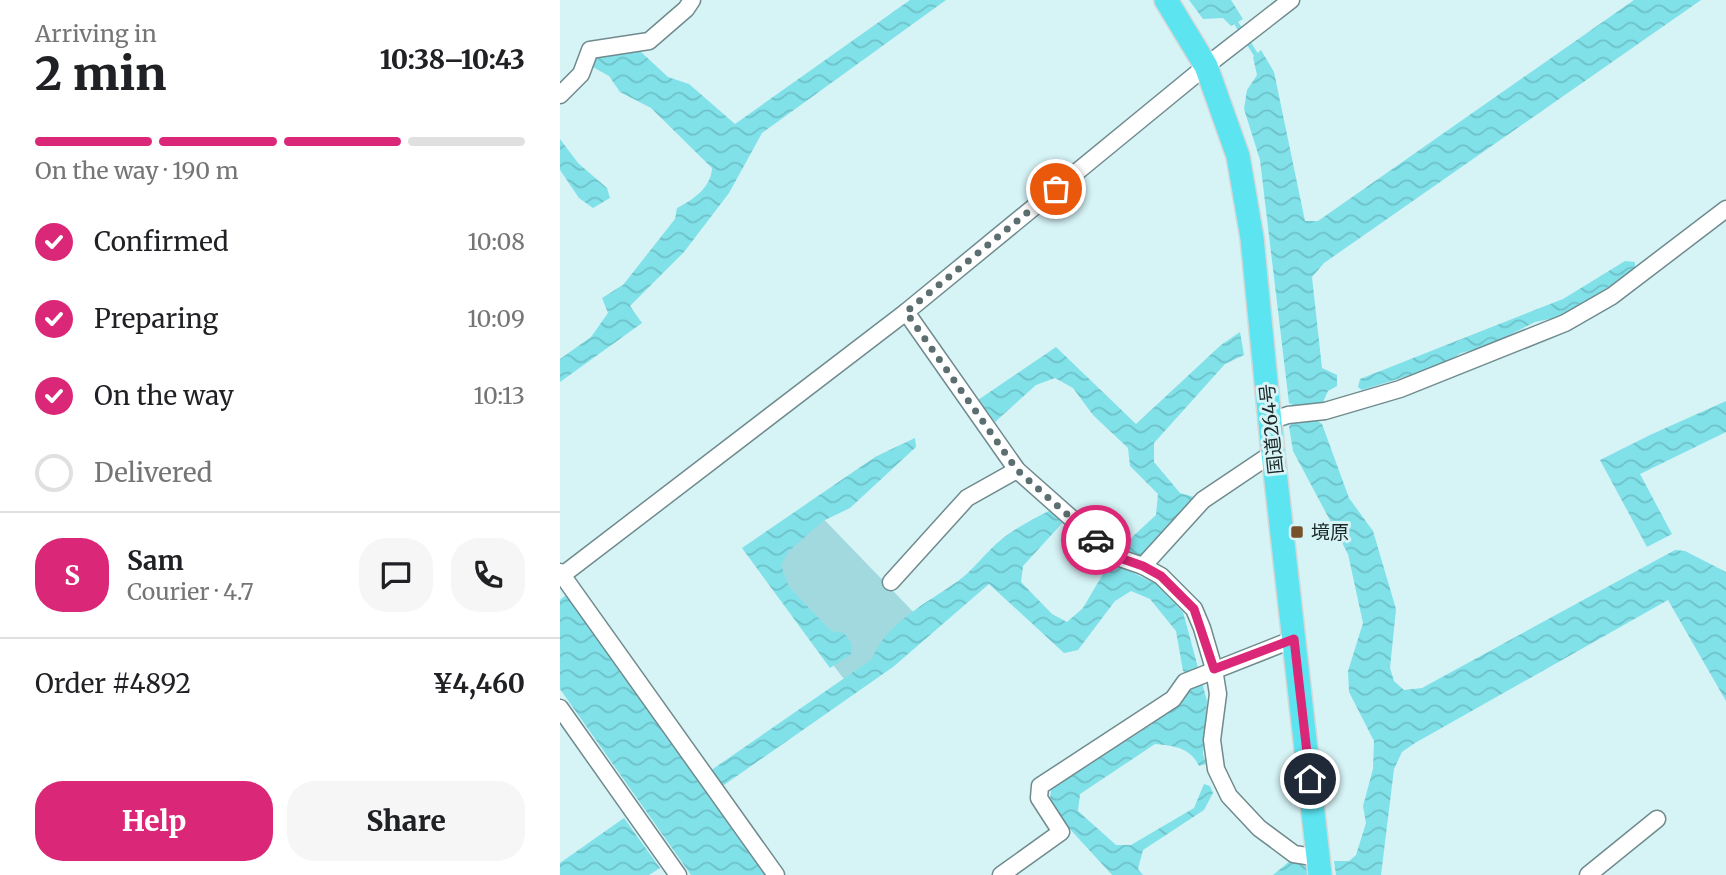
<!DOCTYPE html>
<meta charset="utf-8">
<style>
body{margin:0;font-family:Merriweather,"Noto Sans JP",serif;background:#f6f6f6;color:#202124;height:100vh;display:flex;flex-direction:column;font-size:26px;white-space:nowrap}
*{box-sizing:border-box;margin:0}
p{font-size:23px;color:#757577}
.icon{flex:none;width:38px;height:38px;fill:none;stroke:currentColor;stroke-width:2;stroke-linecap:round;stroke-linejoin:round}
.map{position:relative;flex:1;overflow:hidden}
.side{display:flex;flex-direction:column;background:#fff;width:560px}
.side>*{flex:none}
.pin{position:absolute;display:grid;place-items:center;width:60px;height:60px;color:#fff;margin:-30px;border:4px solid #fff;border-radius:50%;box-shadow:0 2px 7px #0007}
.courier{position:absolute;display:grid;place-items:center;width:70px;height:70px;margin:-35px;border:5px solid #db2777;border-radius:50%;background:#fff;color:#222;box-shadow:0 2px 9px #0007}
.summary em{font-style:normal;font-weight:800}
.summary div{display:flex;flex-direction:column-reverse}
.summary{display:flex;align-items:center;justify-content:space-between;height:119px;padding:0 35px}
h1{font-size:46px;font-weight:800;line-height:52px}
.bar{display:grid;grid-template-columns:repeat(4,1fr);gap:10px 7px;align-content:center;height:84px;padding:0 35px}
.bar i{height:9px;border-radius:5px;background:#e0e0e0}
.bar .current{background:#db2777}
.bar p{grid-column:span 4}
.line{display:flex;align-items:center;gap:18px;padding:0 35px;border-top:2px solid #e0e0e0}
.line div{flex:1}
.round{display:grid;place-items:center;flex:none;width:74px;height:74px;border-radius:28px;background:#f6f6f6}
ol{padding:0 35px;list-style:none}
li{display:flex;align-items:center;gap:21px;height:77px}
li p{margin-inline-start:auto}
li .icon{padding:7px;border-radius:50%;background:#db2777;color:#fff;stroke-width:4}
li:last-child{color:#757577}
li i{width:38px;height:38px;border:4px solid #e0e0e0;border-radius:50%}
.cta{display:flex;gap:14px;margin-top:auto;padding:14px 35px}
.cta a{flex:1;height:80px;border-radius:28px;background:#db2777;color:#fff;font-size:28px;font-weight:800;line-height:80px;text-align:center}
.cta a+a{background:#f6f6f6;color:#202124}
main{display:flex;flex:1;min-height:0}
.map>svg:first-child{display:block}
.green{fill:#a2d9de}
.water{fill:url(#water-waves)}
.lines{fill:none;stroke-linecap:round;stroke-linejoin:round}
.stream{stroke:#80e1e9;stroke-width:4.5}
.minor-casing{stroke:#708b8e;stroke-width:19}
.highway-casing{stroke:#d6d8d8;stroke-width:26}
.minor{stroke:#fff;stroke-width:16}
.highway{stroke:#5ce5f1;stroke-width:23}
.done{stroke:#5d6e70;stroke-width:7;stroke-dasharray:0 12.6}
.route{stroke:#db2777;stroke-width:9}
.poi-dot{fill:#76512c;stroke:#d6f3f6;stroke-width:2.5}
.labels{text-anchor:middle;stroke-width:6;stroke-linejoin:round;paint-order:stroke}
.street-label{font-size:19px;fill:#1c2728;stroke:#d6f3f6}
.poi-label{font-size:19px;fill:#1c2728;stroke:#d6f3f6;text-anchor:start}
</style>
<main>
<section class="side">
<div class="summary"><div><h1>2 min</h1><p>Arriving in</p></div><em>10:38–10:43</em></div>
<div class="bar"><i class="current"></i><i class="current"></i><i class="current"></i><i></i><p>On the way · 190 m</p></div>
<ol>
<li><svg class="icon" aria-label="check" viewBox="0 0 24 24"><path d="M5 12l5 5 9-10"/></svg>Confirmed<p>10:08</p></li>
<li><svg class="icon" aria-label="check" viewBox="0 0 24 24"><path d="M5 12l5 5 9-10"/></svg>Preparing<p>10:09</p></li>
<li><svg class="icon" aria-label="check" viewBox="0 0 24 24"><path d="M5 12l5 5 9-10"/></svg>On the way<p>10:13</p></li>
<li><i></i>Delivered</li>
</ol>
<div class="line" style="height:126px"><b class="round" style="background:#db2777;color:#fff">S</b><div><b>Sam</b><p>Courier · 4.7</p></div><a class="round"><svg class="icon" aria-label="chat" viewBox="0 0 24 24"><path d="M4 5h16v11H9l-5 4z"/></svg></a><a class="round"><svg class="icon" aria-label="phone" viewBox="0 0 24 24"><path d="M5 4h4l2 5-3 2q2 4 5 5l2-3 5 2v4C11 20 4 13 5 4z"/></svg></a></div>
<div class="line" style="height:91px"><div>Order #4892</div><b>¥4,460</b></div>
<div class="cta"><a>Help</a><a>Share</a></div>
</section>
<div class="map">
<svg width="1166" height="875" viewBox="0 0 1166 875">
<defs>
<pattern id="water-waves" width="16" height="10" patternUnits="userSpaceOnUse" patternTransform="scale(1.75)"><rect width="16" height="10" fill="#80e1e9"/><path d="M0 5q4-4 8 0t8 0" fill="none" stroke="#6ec1c8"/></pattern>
</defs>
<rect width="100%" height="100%" fill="#d6f3f6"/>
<path class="green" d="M251 506 365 624 290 687 186 551Z"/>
<g class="water">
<path d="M350 0H386L202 133 169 193 124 252 70 306 82 323 0 382V359L31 337 48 313 42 298 63 285 115 219 117 208C133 200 151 188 152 168L91 108 60 92 49 76 31 66 37 55 51 50 81 52 108 77 129 84 175 124Z"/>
<path d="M629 0H671L683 19 671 26 663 18 643 19Z"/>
<path d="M1074 0H1141L764 263 752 277 762 368 777 375V386L768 391 763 402 754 404V419L762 424 789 498 813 531 836 609 830 668 834 681 844 690 862 688 1115 550 1125 551 1166 572V701L1108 600 855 743 842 752 834 769 821 875H776L774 861H789L796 855 806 823 803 806 813 769 814 741 789 692 788 671 803 623 788 554 733 451 729 426 737 418V407L729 403 700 160 684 109 687 90 697 75 693 57 701 50 714 72 745 221H758Z"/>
<path d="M0 139 18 163 47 188 50 198 33 208 19 198 0 170Z"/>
<path d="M1065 261 1075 262V270L1003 316 975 322 928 346 901 353 880 366 802 390 798 387 800 379 1003 299Z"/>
<path d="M680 332 684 355 665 364 594 443V462L620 493 634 497 599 544 580 557 565 553 570 539 596 515 598 494 570 466 568 448 533 415 513 388 495 378 476 385 435 422 418 400 496 347 576 424 661 345Z"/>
<path d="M1166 401V432L1080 474 1112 534 1087 547 1040 460 1090 435Z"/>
<path d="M355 438 356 447 290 508 263 521 228 552 221 565 229 587 271 631 284 633 292 644 291 654 270 668 182 548 315 457Z"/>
<path d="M491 510 505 520 463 566 461 582 492 614 507 622 523 608 550 562 595 583 623 612 647 701 643 754 646 764 639 766C630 747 614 746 595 744L520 794 518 811 556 845H571L634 808 644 784 650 786 653 793 644 810 583 850 578 869 583 875H552L509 828 490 800 491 789 591 725 633 688 631 675 623 671 616 631 590 599 571 591 555 601 518 650 504 653 429 584 333 667 161 787 150 771 312 659C326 623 367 603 398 581 412 571 423 556 436 544 453 529 471 520 491 510Z"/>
<path d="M6 595 205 875H131L0 689V600Z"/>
<path d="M64 818 100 868 89 875H0V863Z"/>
<path d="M731 860 748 867 754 875H713Z"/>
</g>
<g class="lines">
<path class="stream" d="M673 18 698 58"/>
<defs>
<g id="minor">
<path d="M0 95 21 74 30 50 89 41 126 9 132 0"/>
<path d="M346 312 457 470 554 556 583 566 601 576 634 609 642 628 654 669 658 694 652 740 656 769 669 796 699 828 734 854 759 858"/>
<path d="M710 421 728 415 765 411 840 389 1005 323 1052 296 1166 209"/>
<path d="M583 566 643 500 713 453"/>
<path d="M0 572 216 875"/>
<path d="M0 577 346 312 646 66 731 0"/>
<path d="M331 582 407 498 457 470"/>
<path d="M0 708 118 875"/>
<path d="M441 875 501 832 479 798 480 786 613 699 625 682 734 639"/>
<path d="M1028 875 1097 819"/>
</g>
<path id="highway" d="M606 0 646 66 678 156 692 238 713 453 760 875"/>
</defs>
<use href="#minor" class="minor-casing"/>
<use href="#highway" class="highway-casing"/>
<use href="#minor" class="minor"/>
<use href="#highway" class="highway"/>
</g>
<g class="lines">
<path class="done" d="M496 189 346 312 457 470 536 540"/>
<path class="route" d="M536 540 554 556 583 566 601 576 634 609 654 669 734 639 750 779"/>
</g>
<rect class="poi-dot" x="730" y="525" width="14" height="14" rx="3.5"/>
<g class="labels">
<g class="street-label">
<text transform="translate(711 429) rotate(-96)" y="7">国道264号</text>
</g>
<g class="poi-label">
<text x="751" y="539">境原</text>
</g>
</g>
</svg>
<div class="pin" style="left:496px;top:189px;background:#ea580c"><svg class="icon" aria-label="bag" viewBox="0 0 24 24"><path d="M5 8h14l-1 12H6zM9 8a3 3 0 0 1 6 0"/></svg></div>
<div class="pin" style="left:750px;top:779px;background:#1f2937"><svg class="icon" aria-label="home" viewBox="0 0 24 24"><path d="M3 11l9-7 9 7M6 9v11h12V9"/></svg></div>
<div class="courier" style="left:536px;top:540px"><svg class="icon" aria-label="car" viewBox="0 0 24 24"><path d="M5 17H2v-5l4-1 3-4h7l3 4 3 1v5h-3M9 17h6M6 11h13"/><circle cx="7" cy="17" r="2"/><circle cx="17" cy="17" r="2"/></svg></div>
</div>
</main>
